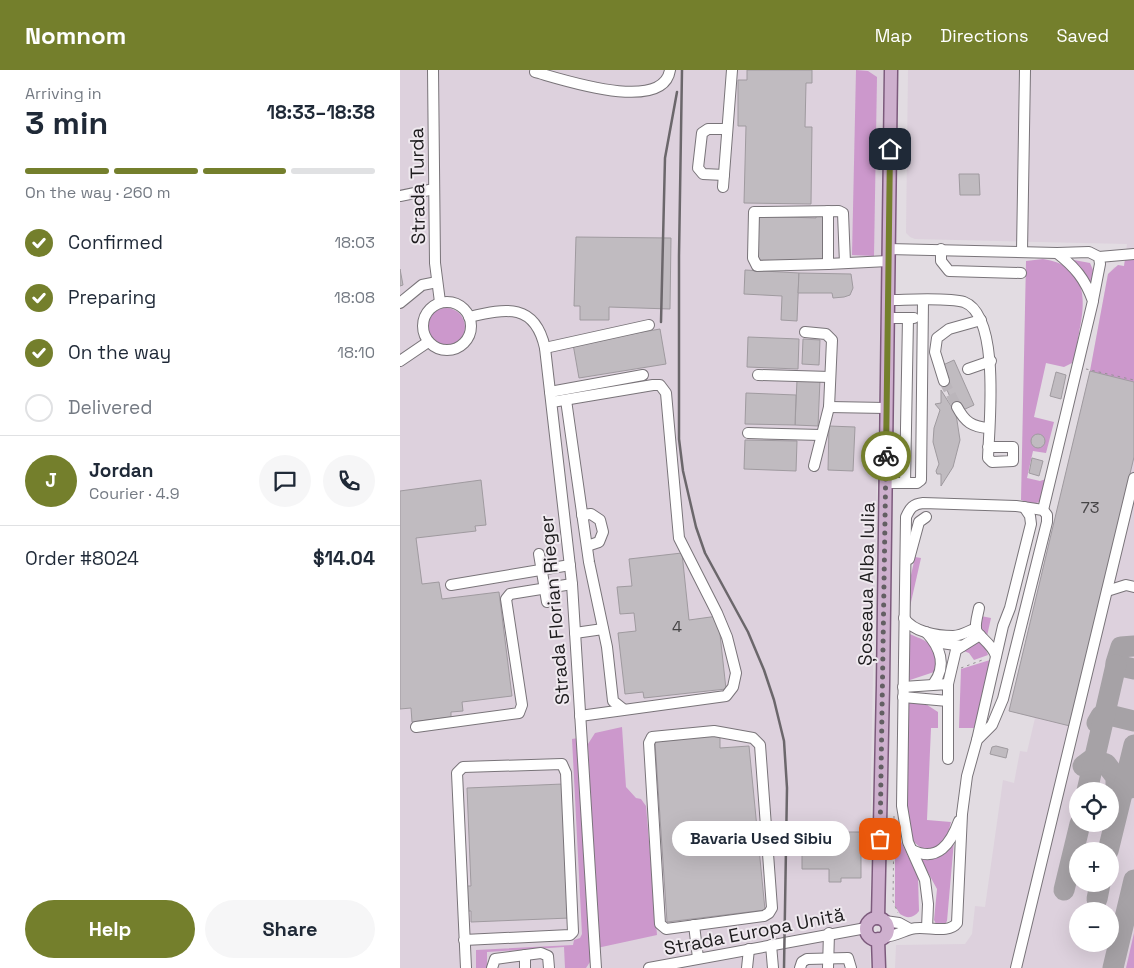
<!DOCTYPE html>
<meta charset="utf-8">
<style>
body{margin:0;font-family:"Space Grotesk",sans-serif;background:#f6f6f7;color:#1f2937;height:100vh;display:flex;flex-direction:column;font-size:19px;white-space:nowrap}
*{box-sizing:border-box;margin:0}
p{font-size:16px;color:#747a83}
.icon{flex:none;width:28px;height:28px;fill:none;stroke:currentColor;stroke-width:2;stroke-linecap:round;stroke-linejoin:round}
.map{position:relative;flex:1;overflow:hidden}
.side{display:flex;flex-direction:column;background:#fff;width:400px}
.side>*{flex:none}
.buttons{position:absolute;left:669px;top:712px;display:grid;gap:10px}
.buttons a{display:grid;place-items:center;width:50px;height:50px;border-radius:50%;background:#fff;box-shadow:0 5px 20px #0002;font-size:25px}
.pin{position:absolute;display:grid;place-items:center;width:42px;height:42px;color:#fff;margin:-21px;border-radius:10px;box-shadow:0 2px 8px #0006}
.courier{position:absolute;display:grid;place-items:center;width:50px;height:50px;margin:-25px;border:4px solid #747f2c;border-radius:50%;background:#fff;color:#222;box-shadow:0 1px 6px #0007}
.bubble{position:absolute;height:35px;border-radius:18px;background:#fff;box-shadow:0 5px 20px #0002;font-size:16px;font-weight:600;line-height:35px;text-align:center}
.summary em{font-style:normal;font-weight:600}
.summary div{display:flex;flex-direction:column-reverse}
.summary{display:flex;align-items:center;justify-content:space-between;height:85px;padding:0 25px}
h1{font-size:32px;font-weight:600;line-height:38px}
.bar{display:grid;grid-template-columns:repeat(4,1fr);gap:8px 5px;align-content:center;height:60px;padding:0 25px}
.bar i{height:6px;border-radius:4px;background:#e0e1e3}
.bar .on{background:#747f2c}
.bar p{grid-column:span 4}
.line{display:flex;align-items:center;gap:12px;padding:0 25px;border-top:1px solid #e0e1e3}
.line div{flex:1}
.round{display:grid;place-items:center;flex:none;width:52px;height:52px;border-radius:26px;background:#f6f6f7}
ol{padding:0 25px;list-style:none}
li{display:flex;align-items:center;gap:15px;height:55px}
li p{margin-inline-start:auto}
li .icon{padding:5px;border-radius:50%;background:#747f2c;color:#fff;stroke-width:4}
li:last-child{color:#747a83}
li i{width:28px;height:28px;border:2px solid #e0e1e3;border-radius:50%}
.primary-button{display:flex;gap:10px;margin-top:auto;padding:10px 25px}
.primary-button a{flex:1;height:58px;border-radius:30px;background:#747f2c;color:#fff;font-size:20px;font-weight:600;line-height:58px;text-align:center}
.primary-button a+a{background:#f6f6f7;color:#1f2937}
header{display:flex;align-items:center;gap:30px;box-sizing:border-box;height:70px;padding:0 25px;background:#747f2c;color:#fff}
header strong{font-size:24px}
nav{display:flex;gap:28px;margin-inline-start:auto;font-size:18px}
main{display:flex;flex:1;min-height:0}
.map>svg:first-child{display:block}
.built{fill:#ddd1dd;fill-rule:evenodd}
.green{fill:#cc98cc}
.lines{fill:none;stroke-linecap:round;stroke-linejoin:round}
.taxiway{stroke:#a6a2a6;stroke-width:21}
.building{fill:#c0bbc0;stroke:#9f9a9f}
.minor-tunnel{stroke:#bbb6bb;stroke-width:10;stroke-dasharray:10 5;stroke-linecap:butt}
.minor-casing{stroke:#797479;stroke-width:12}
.major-casing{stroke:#7c5a7c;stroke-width:15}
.path{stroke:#959195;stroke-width:1;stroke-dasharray:2.5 4;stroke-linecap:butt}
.minor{stroke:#fff;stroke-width:10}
.major{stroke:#ceb0ce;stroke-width:12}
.rail{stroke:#6b676b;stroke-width:2.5}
.done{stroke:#635f63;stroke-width:5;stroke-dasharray:0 9}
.route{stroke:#747f2c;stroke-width:6}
.labels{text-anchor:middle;stroke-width:4;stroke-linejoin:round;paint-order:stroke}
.number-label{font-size:16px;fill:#464446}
.street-label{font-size:19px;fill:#1e1c1e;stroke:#efe9ef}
</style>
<header>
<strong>Nomnom</strong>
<nav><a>Map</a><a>Directions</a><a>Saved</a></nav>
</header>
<main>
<section class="side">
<div class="summary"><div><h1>3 min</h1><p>Arriving in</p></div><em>18:33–18:38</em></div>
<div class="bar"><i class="on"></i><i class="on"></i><i class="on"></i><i></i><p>On the way · 260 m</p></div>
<ol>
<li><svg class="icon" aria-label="check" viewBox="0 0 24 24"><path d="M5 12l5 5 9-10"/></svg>Confirmed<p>18:03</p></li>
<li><svg class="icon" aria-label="check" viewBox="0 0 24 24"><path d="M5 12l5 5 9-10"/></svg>Preparing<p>18:08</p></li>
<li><svg class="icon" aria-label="check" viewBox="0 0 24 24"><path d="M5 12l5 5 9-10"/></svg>On the way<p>18:10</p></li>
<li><i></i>Delivered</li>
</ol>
<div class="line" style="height:90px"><b class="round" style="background:#747f2c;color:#fff">J</b><div><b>Jordan</b><p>Courier · 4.9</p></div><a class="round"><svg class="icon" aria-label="chat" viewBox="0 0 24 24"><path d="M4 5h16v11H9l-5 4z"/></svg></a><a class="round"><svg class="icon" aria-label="phone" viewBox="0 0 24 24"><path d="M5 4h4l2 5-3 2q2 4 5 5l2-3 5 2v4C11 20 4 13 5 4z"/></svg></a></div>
<div class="line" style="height:65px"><div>Order #8024</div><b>$14.04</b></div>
<div class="primary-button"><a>Help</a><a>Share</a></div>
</section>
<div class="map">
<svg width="734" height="898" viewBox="0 0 734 898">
<rect width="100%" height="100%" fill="#e2dce2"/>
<g class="built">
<path d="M0 0H483L482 162 471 702 470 898H0Z"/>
<path d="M508 0H734V898H495L496 875 565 874 572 864 575 836 585 837 603 710 614 713 620 681 627 682 635 648 609 641 690 301 708 204 714 197 724 196 727 174 515 169 510 167 506 163ZM678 721H710V754H678ZM678 781H710V814H678ZM678 841H710V874H678Z"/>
</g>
<g class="green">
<path d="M456 0 468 1 477 7 474 186 452 185Z"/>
<path d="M726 183 734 184V312L690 301 708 204 718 195 724 196Z"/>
<path d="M643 189C686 195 687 228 679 263 677 273 676 284 672 293L664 297 646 293 634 347 654 352 646 383 633 381 627 408 640 411 646 409 640 432 632 434 621 430 626 191Z"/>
<path d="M674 190 690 193 693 200 691 212H689Z"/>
<circle cx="46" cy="257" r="19"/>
<path d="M515 487 521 488 509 541V514Z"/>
<path d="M581 546 591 548 587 566 580 560Z"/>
<path d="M508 563C521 570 531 569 535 586 536 592 536 596 534 602L507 611Z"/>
<path d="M570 564 584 574 588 585 574 590 569 583 561 580V570Z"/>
<path d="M590 590V598L574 658H559L561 599Z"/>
<path d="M508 630 521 631 538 642V658H531L527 750 551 752C546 771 546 775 526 780 512 774 510 766 508 752Z"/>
<path d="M222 657 226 717 236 728 241 729 246 736 257 865 197 878 188 674 195 663Z"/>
<path d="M178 668 192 889 186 898H165L164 877 87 882V898H76V880L173 875 174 870 180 868 182 864 172 669Z"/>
<path d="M495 759 518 807 519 841C514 848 507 849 500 844L495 836Z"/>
<path d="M554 771 547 851 545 854H536L534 850 537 819 520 788C536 790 547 787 554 771Z"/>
<path d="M734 863V898H726Z"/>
</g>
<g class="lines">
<g class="taxiway">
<path d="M734 576 721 577 716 593V595L734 599"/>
<path d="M697 653 701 646 705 644 734 651"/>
<path d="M683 696 691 690 706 694 716 707V714L731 718"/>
<path d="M687 721 716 595"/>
<path d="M708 781 734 675"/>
<path d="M664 820 680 754"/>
<path d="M697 829 700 814"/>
<path d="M713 898 734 810"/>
</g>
</g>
<g class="building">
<path d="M347 0H412V13H406L405 57H412L411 134 344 133 346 56H338V10H347Z"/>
<path d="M559 104H579L580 125H560Z"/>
<path d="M416 143H425L424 192 357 190 358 146 416 148Z"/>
<path d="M176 167 271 168 270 239 209 237V250H180V236H174Z"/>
<path d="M0 199 3 215 0 216Z"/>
<path d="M345 200 399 203 397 251 381 250 382 226 344 224Z"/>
<path d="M399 203 451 204 453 218 450 225 444 227 433 228 432 223H398Z"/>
<path d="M260 259 266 294 179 308 173 274Z"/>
<path d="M348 267 399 269 398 299 347 297Z"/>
<path d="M403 269 420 270 419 295 402 294Z"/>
<path d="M554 290 574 335 563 340 555 338 543 311 549 308 543 295Z"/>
<path d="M690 301 734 312V387L670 656 609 641Z"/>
<path d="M656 302 666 305 661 329 650 326Z"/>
<path d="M397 310H420L418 356 395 355Z"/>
<path d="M541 320 556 344 560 370 553 397 541 416V404H537L536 401 539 394 533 372 534 358 540 340 535 334 541 333Z"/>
<path d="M346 323 396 325 395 355 345 354Z"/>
<path d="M429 356 455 357 453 401 428 400Z"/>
<circle cx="638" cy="371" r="7"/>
<path d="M345 370 397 371 396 401 344 399Z"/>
<path d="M632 388 643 391 639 406 629 403Z"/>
<path d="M81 410 86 455 75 456 76 461 16 468 22 514 39 512 42 529 99 522 112 626 62 632 63 641 51 642V647L12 652 11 638 0 639V421Z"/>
<path d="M282 483 289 550 318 546 326 619 244 628 243 622 225 624 218 563 236 561 234 543 220 544 217 517 232 516 229 489Z"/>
<path d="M320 665V678L349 676 365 840 267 852 255 672Z"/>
<path d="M596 676 608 679 606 688 590 684 592 677Z"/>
<path d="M163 714 170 848 71 852V841H67L66 816H71L67 718Z"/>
<path d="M402 762H461V808H441V812H429V799H402Z"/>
</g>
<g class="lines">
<path class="minor-tunnel" d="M544 311 557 337"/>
<defs>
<g id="minor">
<path d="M33 0 35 193 40 232"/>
<path d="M135 2C161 9 263 44 270 0"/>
<path d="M324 105 303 104 298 98 302 63 308 59H327"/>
<path d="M323 117 332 0"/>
<path d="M0 126 34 119"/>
<path d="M428 141V194L488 191"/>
<path d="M488 179 657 183C675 197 685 209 693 231L643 440"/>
<path d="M541 179V191L549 201 621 203"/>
<path d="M622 181 625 0"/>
<path d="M657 183 689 182 699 187 700 194 693 230"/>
<path d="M699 187 734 184"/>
<path d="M428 194 357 196 353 188 354 142 439 141 443 143 445 193"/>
<path d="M488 230C506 230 548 227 564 232 601 246 589 356 588 388L592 392 613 391V377H588"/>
<circle cx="47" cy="256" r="24"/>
<path d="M0 233 22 215 37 212"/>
<path d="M69 247C107 238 135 233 145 278L172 514 196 898"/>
<path d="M488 248H514"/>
<path d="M405 262 426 264 432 270 429 337 414 396"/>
<path d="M145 278 249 255"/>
<path d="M0 291 28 272"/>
<path d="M568 299 591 291"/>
<path d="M358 305 430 307"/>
<path d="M544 311 535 282 537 268 549 259 581 250"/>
<path d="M150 322 243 305"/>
<path d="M166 330 189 492 207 577 213 631 223 639"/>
<path d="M152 332 253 315H260L266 323 279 468 317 543 327 567 336 603 333 617 326 626 180 646"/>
<path d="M429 337 486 338"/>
<path d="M557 337C565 352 572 357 589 358"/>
<path d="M348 363 421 365"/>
<path d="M485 413H517L521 410 523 230"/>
<path d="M505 413 508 248"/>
<path d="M182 445 191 444 200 450 203 462 199 472 187 476"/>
<path d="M139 484 147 532"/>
<path d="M509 489 519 452 526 447"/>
<path d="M51 515 170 495"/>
<path d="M707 521 726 515 734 517"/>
<path d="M579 538C578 544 575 553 576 559 577 566 592 573 596 586"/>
<path d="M504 548C513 562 537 566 553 566 561 566 569 561 576 558"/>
<path d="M526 562C540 577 547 595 534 613"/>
<path d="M175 563 203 559"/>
<path d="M535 572 562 576"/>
<path d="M548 614 556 580 580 565"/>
<path d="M503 627 548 631V614L503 617"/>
<path d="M16 657 119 643 122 635 106 529 110 524 172 514"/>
<path d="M314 661 353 668 360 675 372 838 369 843 364 846 266 859 260 854 249 673 252 667Z"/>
<path d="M577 670 603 556 610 538 631 454 630 446 624 437"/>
<path d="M548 689V631"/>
<path d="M512 780C538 793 551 773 559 751"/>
<path d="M485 851 499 853 510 859"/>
<path d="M294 855 298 888"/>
<path d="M484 867C495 866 501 862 511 859 525 855 548 865 557 853L562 744 567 706 577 670 592 655 603 629 647 452V445L643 440 616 436 523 433C513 434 510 438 506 447L502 736 508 772 525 810 528 834 527 858"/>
<path d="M64 870 170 865 173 862 166 703 162 694 63 697 57 703 66 898"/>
<path d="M371 875 373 898"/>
<path d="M125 885V898"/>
<path d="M92 898 95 889 141 883 148 886 149 898"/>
<path d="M249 898 466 858"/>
<path d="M347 898 349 879"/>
<path d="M400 898 402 892 407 889 448 888 451 898"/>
<path d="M428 898 429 863"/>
<path d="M616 898 734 408"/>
</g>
<g id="major">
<path d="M478 848 483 615 491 0"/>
<circle cx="477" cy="859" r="11"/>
<path d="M478 869 479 898"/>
</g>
</defs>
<use href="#minor" class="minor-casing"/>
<use href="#major" class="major-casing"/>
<g class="path">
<path d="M686 299 734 310"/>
<path d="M561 598 585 589"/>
<path d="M494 746 493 831 498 843"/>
</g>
<use href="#minor" class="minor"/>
<use href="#major" class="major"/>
<g class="rail">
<path d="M282 0 279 186V369L283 401 296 457 305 483 348 562 364 600 374 630 384 671 387 718 384 898"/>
<path d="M261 252 265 88 277 22"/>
</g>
</g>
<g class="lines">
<path class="done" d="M480 769 486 386"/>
<path class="route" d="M486 386 490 79"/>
</g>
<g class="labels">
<g class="number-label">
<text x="690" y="443">73</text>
<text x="277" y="562">4</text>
</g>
<g class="street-label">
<text transform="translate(17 116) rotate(-91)" y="7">Strada Turda</text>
<text transform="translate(466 514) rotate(-89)" y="7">Șoseaua Alba Iulia</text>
<text transform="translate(154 540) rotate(-95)" y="7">Strada Florian Rieger</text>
<text transform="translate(354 861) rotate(-11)" y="7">Strada Europa Unită</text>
</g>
</g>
</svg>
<div class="buttons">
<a><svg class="icon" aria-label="locate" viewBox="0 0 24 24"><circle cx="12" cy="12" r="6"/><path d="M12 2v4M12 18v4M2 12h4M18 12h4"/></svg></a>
<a>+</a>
<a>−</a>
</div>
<div class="pin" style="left:480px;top:769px;background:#ea580c"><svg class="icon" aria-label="bag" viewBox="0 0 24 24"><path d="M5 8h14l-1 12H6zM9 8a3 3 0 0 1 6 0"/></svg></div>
<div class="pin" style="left:490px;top:79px;background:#1f2937"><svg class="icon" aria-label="home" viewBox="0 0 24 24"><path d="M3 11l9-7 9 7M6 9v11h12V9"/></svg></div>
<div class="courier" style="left:486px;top:386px"><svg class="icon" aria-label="bike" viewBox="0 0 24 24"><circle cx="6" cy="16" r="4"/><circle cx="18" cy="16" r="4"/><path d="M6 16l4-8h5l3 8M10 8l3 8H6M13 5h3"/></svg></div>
<div class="bubble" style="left:272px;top:751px;width:178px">Bavaria Used Sibiu</div>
</div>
</main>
